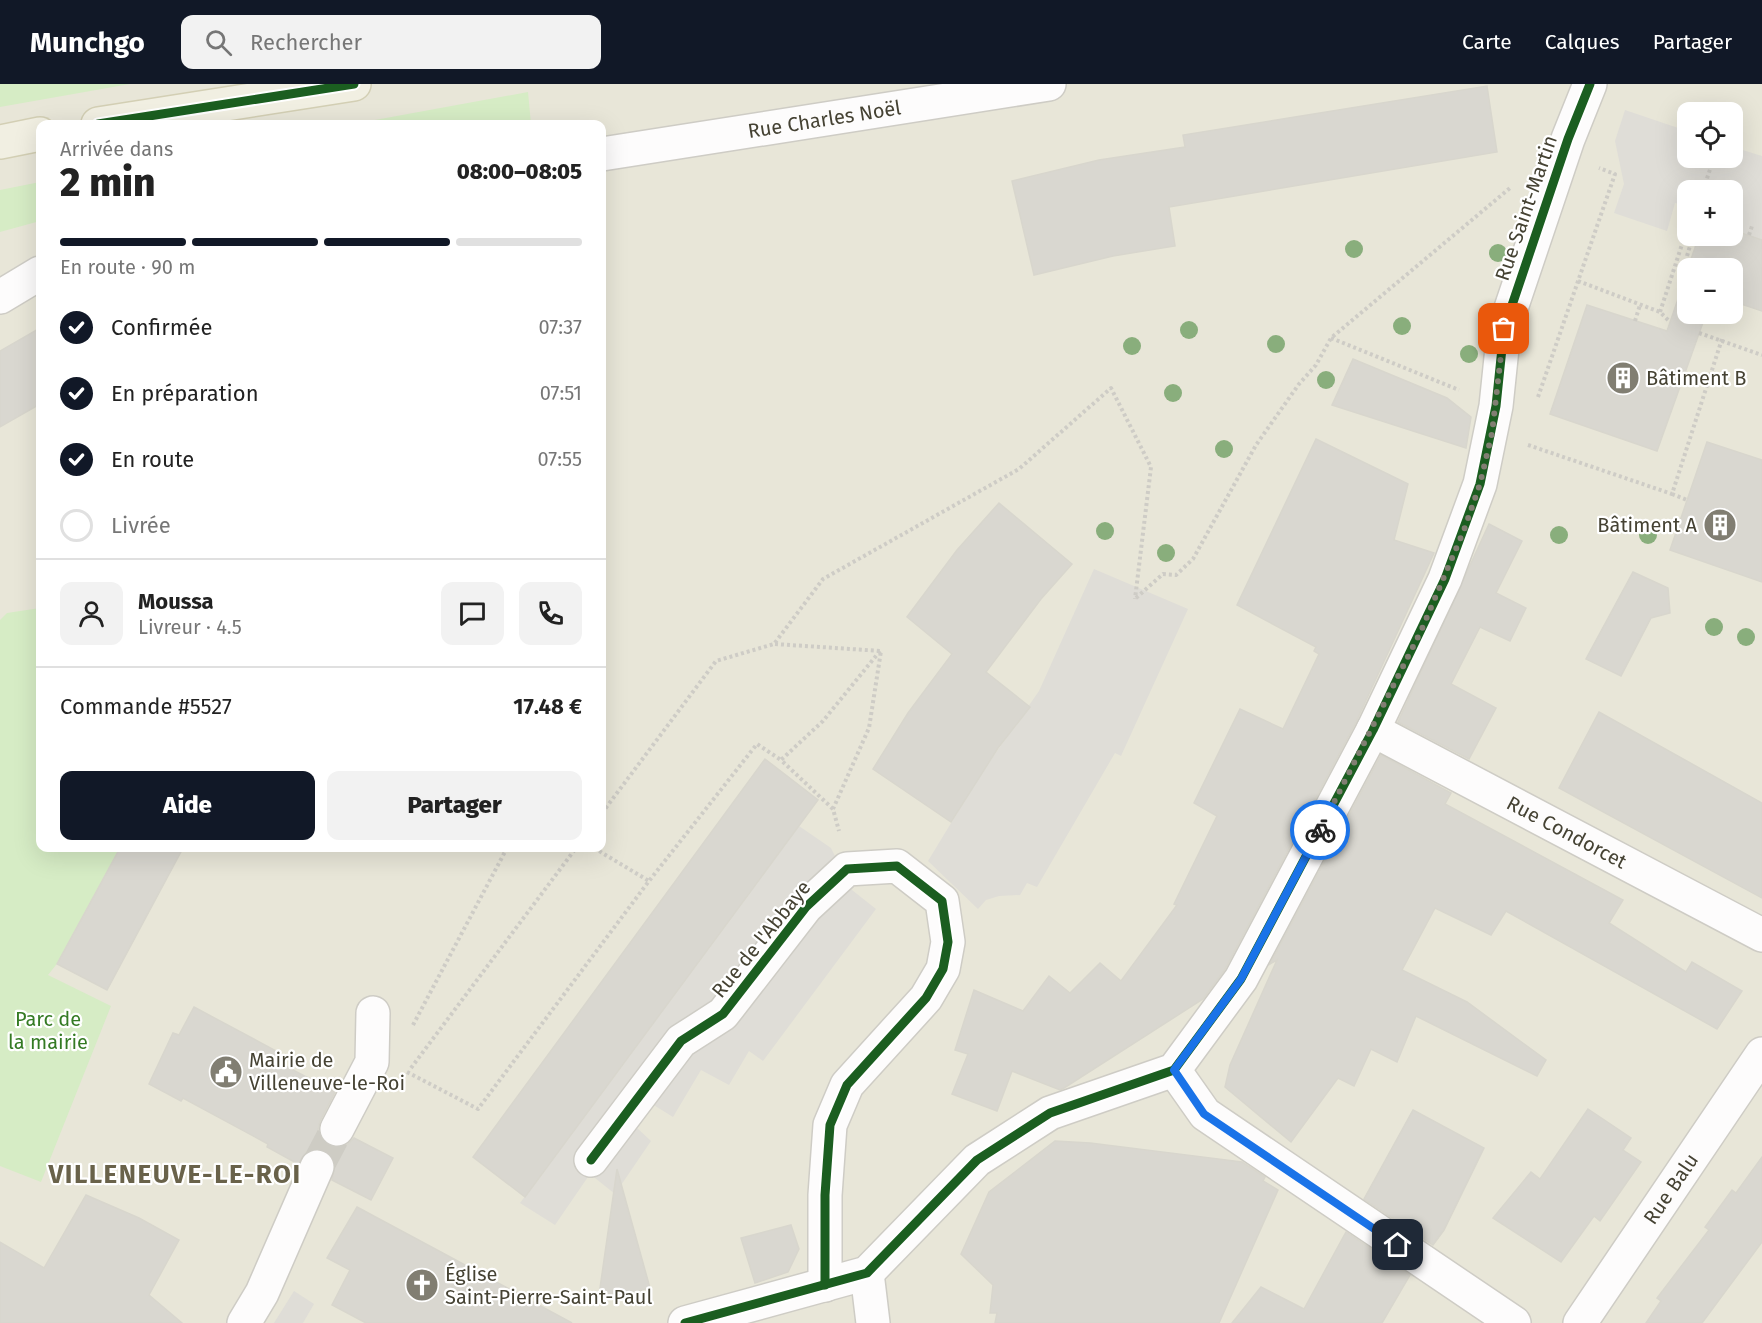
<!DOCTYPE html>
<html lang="fr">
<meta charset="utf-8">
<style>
body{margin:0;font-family:"Fira Sans",sans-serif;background:#f2f2f2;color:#222;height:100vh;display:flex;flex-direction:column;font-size:22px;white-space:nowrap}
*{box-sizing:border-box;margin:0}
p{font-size:20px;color:#767676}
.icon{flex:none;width:33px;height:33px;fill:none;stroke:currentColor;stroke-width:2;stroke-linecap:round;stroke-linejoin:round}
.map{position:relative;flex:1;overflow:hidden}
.details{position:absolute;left:36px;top:36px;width:570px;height:732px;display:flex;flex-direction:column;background:#fff;border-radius:12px;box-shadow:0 6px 24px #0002}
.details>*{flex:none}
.tools{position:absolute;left:1677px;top:18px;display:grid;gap:12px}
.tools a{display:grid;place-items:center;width:66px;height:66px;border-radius:12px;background:#fff;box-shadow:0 6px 24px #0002;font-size:30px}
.pin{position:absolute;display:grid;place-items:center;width:51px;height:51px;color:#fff;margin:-26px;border-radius:12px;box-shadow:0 3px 9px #0006}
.courier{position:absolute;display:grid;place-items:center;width:60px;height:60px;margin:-30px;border:4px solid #1a73e8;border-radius:50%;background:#fff;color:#222;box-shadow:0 2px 8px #0007}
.overview em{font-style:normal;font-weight:800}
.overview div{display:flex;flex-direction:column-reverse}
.overview{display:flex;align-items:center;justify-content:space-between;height:102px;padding:0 24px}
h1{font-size:39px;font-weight:800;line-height:45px}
.bar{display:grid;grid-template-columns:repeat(4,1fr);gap:9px 6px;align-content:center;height:72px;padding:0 24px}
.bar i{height:8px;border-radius:4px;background:#e0e0e0}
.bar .current{background:#111827}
.bar p{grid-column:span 4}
.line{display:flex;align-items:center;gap:15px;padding:0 24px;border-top:2px solid #e0e0e0}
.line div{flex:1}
.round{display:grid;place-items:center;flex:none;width:63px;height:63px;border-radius:12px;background:#f2f2f2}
ol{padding:0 24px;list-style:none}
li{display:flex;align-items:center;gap:18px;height:66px}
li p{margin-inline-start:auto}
li .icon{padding:6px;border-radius:50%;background:#111827;color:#fff;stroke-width:4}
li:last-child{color:#767676}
li i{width:33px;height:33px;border:3px solid #e0e0e0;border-radius:50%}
.cta{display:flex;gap:12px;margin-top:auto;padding:12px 24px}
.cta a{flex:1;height:69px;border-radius:12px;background:#111827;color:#fff;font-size:24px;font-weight:800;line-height:69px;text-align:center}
.cta a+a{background:#f2f2f2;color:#222}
header{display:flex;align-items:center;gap:36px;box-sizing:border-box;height:84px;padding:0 30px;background:#111827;color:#fff}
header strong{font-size:28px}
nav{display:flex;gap:33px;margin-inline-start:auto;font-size:21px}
.search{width:420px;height:54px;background:#f2f2f2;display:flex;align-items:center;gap:15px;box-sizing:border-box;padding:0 21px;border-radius:12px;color:#767676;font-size:22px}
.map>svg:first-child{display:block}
.residential{fill:#e8e6d8;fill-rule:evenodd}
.green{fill:#d6ecc5}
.parking{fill:#dfddd7}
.building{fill:#d9d7d0;stroke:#d8d6cd;stroke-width:1.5}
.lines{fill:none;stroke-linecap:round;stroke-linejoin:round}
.street-tunnel{stroke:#ceccc4;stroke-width:33;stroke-dasharray:33 16;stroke-linecap:butt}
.street-casing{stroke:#ceccc5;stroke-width:36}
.primary-casing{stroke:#d3cfb4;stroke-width:36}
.path{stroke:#ceccc6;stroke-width:4;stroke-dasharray:3 3;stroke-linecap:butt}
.street{stroke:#fdfcfc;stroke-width:33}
.primary{stroke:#f1efe2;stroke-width:33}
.cycleway-casing{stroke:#fff;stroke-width:13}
.cycleway{stroke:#1b5e20;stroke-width:9}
.tree{fill:#89ae7c}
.done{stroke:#817e72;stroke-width:6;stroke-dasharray:0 10.8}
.route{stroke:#1a73e8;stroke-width:8}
.labels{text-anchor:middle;stroke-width:4.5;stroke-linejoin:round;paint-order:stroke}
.street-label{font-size:20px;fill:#454233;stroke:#fff}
.poi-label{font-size:20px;fill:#454233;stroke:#fff;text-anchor:start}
.park-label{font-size:20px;fill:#347a23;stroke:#fff}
.district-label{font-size:26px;font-weight:bold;letter-spacing:1.5px;fill:#69624a;stroke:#fff}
</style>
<header>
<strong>Munchgo</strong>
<div class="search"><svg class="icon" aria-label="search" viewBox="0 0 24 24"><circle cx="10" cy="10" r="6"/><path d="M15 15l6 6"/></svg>Rechercher</div>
<nav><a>Carte</a><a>Calques</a><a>Partager</a></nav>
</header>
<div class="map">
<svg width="1762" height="1239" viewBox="0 0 1762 1239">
<rect width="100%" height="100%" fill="#f0eee8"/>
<path class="residential" d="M0 0H1762V1239H0ZM1688 28H1732V74H1688ZM40 40H602V764H40ZM1688 106H1732V152H1688ZM1688 184H1732V230H1688Z"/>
<g class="green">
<path d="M0 0H130L0 23Z"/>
<path d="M528 8 531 40H353Z"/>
<path d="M40 98V137L0 148V106Z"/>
<path d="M40 524V764H149L48 891 111 922 41 1098 0 1082V536L7 529Z"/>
</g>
<g class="parking">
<path d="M1625 26 1687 47 1688 74H1732L1733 63 1762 72V156L1733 146 1732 106H1688L1687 123 1675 119 1667 147 1614 129 1624 100 1615 57Z"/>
<path d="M1094 485 1188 525 1121 672 1115 669 1037 803 1027 799 1020 811 999 812 986 816 978 825 928 777 979 693 1039 607Z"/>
<path d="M799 742 831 764 852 806 876 825 763 977 749 967 729 1001 701 986 673 1033 652 1020 636 1043 651 1057 615 1110 590 1090 555 1141 520 1119Z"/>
<path d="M294 1207 314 1220 303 1239H274Z"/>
</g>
<g class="building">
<path d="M1487 2 1497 68 1169 123 1175 162 1113 172 1034 191 1012 97 1099 76 1185 63 1183 51Z"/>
<path d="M1732 146 1762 156V227L1732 217V184H1688L1699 152H1732Z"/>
<path d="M1688 186V230H1706L1657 367 1550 330 1587 221 1667 247Z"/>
<path d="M40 244V320L0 343V267Z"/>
<path d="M1353 275 1447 314 1471 333 1466 364 1332 321Z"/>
<path d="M1316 355 1408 400 1394 456 1434 469 1356 638 1225 885 1203 915 1064 1004 1060 1006 1012 987 997 1027 952 1010 968 970 955 966 974 906 1023 927 1049 892 1070 909 1100 879 1121 897 1177 821 1174 820 1217 732 1194 719 1240 625 1283 645 1319 570 1314 567 1316 563 1237 521Z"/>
<path d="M1707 358 1762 376V498L1670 466Z"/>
<path d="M999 419 1072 480 1041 515 986 588 1030 623 998 664 951 738 873 685 908 629 952 570 907 533 957 466Z"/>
<path d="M1489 440 1522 457 1496 509 1526 524 1510 557 1480 543 1451 600 1496 624 1469 675 1398 638Z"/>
<path d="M1633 488 1668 504 1670 529 1651 534 1621 592 1586 575Z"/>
<path d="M1599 628 1762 719V814L1559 704Z"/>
<path d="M1381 671 1451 709 1445 720 1623 816 1609 839 1686 888 1692 878 1742 907 1717 945 1506 827 1491 851 1435 824 1402 886 1467 918 1546 976 1537 992 1416 932 1397 978 1371 965 1354 1002 1338 994 1291 1058 1225 1003 1230 981 1277 876 1270 880Z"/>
<path d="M765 675 818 716 525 1113 473 1073Z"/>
<path d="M120 764H183L107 906 57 880Z"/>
<path d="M194 923 278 968 274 976 335 1008 320 1037 318 1046 322 1056 329 1062 338 1064 348 1060 354 1054 393 1074 371 1116 332 1096 335 1080 332 1072 325 1066 315 1064 306 1068 298 1080 267 1063 268 1060 183 1014 181 1017 149 1000 173 949 179 951Z"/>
<path d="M1588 1025 1631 1054 1623 1066 1641 1078 1600 1137 1594 1132 1561 1178 1493 1134 1531 1088 1540 1095Z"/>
<path d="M1413 1026 1484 1064 1444 1146 1433 1161 1364 1115Z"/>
<path d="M1055 1057 1090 1059 1242 1078 1265 1093 1263 1097 1278 1106 1219 1239H995L997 1229H990L993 1201 961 1170 989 1108Z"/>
<path d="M1762 1073V1158L1702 1239H1646L1661 1217 1657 1214 1709 1146 1705 1143 1732 1106 1736 1109Z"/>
<path d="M617 1085 650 1204 598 1218Z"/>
<path d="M86 1111 139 1134 179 1156 149 1211 182 1239H0V1158L44 1184Z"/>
<path d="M357 1123 452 1174 572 1239H366L332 1221 350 1186 327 1174Z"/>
<path d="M791 1141 799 1165 788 1188 755 1199 741 1154Z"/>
<path d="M1346 1148 1410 1191 1382 1239H1232L1261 1203 1304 1225Z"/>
</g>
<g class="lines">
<path class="street-tunnel" d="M317 1083 337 1045"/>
<defs>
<g id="street">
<path id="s1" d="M602 70 1049 0"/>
<path d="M0 213 40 189"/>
<path id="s2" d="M1373 646 1762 851"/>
<path d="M1174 986 1205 1030 1514 1239"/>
<path d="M337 1045 372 978 373 929"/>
<path d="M591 1076 681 957 723 930 806 823 847 785 897 782 942 817 948 858 943 885 926 914 847 1001 830 1041 825 1111V1201"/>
<path d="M867 1189 873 1239"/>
<path d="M244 1239 262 1209 317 1083"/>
<path d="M685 1239 867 1189 977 1076 1050 1029 1174 986 1241 895 1373 646 1445 495 1480 400 1496 322 1504 245 1568 55 1590 0"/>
<path id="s3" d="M1580 1239 1762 970"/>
</g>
<g id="primary">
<path d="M98 40 354 0"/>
<path d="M0 58 40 50"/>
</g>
</defs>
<use href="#street" class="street-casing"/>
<use href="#primary" class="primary-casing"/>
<g class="path">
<path d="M1705 100 1714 74"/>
<path d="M1699 106 1700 102"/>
<path d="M1749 151 1752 142"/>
<path d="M1687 172 1693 152"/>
<path d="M1578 197 1660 228 1670 238"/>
<path d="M1660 228 1688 142"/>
<path d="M1635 237 1640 221"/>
<path d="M1699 249 1762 271"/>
<path d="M1331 254 1459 306"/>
<path d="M1538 313 1615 90 1599 84"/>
<path d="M1528 361 1672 410 1722 255"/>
<path d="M1672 410 1687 416"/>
<path d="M1136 514 1163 490 1176 491 1193 475 1256 361 1299 300 1316 281 1331 254 1510 104"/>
<path d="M775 560 881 567 869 644 833 725 839 747"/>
<path d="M833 725 781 676 823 637 880 567"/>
<path d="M602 729 716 577 774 560 823 495 1019 385 1111 304 1151 383 1135 515"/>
<path d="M594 764 649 797"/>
<path d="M413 941 507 764"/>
<path d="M411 984 576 764"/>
<path d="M407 988 478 1025 649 797 757 660 781 676"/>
</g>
<use href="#street" class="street"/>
<use href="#primary" class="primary"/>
<defs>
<g id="cycleway">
<path d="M98 40 354 0"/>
<path d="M591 1076 681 957 723 930 806 823 847 785 897 782 942 817 948 858 943 885 926 914 847 1001 830 1041 825 1111V1201"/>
<path d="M685 1239 867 1189 977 1076 1050 1029 1174 986 1241 895 1373 646 1445 495 1480 400 1496 322 1504 245 1568 55 1590 0"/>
</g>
</defs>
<use href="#cycleway" class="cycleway-casing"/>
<use href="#cycleway" class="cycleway"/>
</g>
<g class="tree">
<circle cx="1354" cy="165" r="9"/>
<circle cx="1498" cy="169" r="9"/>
<circle cx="1402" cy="242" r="9"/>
<circle cx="1189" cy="246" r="9"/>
<circle cx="1276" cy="260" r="9"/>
<circle cx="1132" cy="262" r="9"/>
<circle cx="1469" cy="270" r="9"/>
<circle cx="1326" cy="296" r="9"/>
<circle cx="1173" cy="309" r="9"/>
<circle cx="1224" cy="365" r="9"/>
<circle cx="1105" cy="447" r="9"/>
<circle cx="1559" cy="451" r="9"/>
<circle cx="1648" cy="451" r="9"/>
<circle cx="1166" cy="469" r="9"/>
<circle cx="1714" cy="543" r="9"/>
<circle cx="1746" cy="553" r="9"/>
</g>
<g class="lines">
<path class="done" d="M1320 746 1421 547 1464 446 1480 400 1492 349 1504 245"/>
<path class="route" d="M1320 746 1241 895 1174 986 1204 1030 1398 1161"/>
</g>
<defs>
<symbol id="building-disc" viewBox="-11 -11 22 22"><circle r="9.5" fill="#817e72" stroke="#fff"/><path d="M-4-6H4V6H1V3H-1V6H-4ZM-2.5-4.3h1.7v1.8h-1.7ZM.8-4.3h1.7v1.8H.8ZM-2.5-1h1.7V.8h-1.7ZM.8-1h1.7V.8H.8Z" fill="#fff"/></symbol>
<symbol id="civic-disc" viewBox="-11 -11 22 22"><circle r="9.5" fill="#817e72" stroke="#fff"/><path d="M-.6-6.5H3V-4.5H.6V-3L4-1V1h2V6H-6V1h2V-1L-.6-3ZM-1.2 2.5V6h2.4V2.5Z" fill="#fff"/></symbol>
<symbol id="church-disc" viewBox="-11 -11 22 22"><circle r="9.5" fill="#817e72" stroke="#fff"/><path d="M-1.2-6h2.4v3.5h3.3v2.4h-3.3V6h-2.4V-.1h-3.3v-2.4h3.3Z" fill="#fff"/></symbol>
</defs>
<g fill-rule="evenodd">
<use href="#building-disc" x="1604" y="275" width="38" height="38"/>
<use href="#building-disc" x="1701" y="422" width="38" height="38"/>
<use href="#civic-disc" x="207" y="969" width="38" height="38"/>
<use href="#church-disc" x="403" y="1182" width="38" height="38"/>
</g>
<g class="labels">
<g class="street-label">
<text dy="7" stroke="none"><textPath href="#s1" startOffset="225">Rue Charles Noël</textPath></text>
<text transform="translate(1526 124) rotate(-71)" y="7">Rue Saint-Martin</text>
<text dy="7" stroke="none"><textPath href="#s2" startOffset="219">Rue Condorcet</textPath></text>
<text transform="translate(761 855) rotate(-51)" y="7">Rue de l'Abbaye</text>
<text dy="7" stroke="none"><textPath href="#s3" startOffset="162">Rue Balu</textPath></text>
</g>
<g class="poi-label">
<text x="1646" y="301">Bâtiment B</text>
<text x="1697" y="448" text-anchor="end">Bâtiment A</text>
<text x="249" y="983">Mairie de<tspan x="249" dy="23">Villeneuve-le-Roi</tspan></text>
<text x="445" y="1197">Église<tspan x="445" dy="23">Saint-Pierre-Saint-Paul</tspan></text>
</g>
<g class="park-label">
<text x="48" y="942">Parc de<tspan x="48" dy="23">la mairie</tspan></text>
</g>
<g class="district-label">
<text x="175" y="1099">VILLENEUVE-LE-ROI</text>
</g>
</g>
</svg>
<div class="tools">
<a><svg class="icon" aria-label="locate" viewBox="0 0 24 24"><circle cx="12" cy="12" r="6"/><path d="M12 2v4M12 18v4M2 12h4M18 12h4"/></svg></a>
<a>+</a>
<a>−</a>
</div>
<div class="pin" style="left:1504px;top:245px;background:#ea580c"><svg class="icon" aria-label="bag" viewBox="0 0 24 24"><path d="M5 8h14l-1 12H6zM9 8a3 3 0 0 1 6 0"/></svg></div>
<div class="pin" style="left:1398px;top:1161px;background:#1f2937"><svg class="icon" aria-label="home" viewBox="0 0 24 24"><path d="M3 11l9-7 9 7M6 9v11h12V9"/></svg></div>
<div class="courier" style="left:1320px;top:746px"><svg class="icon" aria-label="bike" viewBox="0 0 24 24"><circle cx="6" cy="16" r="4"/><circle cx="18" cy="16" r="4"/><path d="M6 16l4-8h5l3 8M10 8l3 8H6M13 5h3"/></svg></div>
<section class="details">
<div class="overview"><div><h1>2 min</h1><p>Arrivée dans</p></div><em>08:00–08:05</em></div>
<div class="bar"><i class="current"></i><i class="current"></i><i class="current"></i><i></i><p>En route · 90 m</p></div>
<ol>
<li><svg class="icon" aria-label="check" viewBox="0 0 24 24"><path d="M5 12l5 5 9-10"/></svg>Confirmée<p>07:37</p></li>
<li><svg class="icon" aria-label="check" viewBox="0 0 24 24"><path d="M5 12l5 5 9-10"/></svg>En préparation<p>07:51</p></li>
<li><svg class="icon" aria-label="check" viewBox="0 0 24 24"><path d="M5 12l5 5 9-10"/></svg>En route<p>07:55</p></li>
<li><i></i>Livrée</li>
</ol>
<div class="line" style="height:108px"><a class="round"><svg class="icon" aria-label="person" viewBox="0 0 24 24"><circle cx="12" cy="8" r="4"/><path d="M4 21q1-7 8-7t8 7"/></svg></a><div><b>Moussa</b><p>Livreur · 4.5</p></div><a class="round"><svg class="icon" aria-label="chat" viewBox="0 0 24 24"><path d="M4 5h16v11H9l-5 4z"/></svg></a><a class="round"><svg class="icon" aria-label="phone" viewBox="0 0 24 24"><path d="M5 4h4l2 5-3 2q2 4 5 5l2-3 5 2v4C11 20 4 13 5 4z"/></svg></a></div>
<div class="line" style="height:78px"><div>Commande #5527</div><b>17.48 €</b></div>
<div class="cta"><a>Aide</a><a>Partager</a></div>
</section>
</div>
